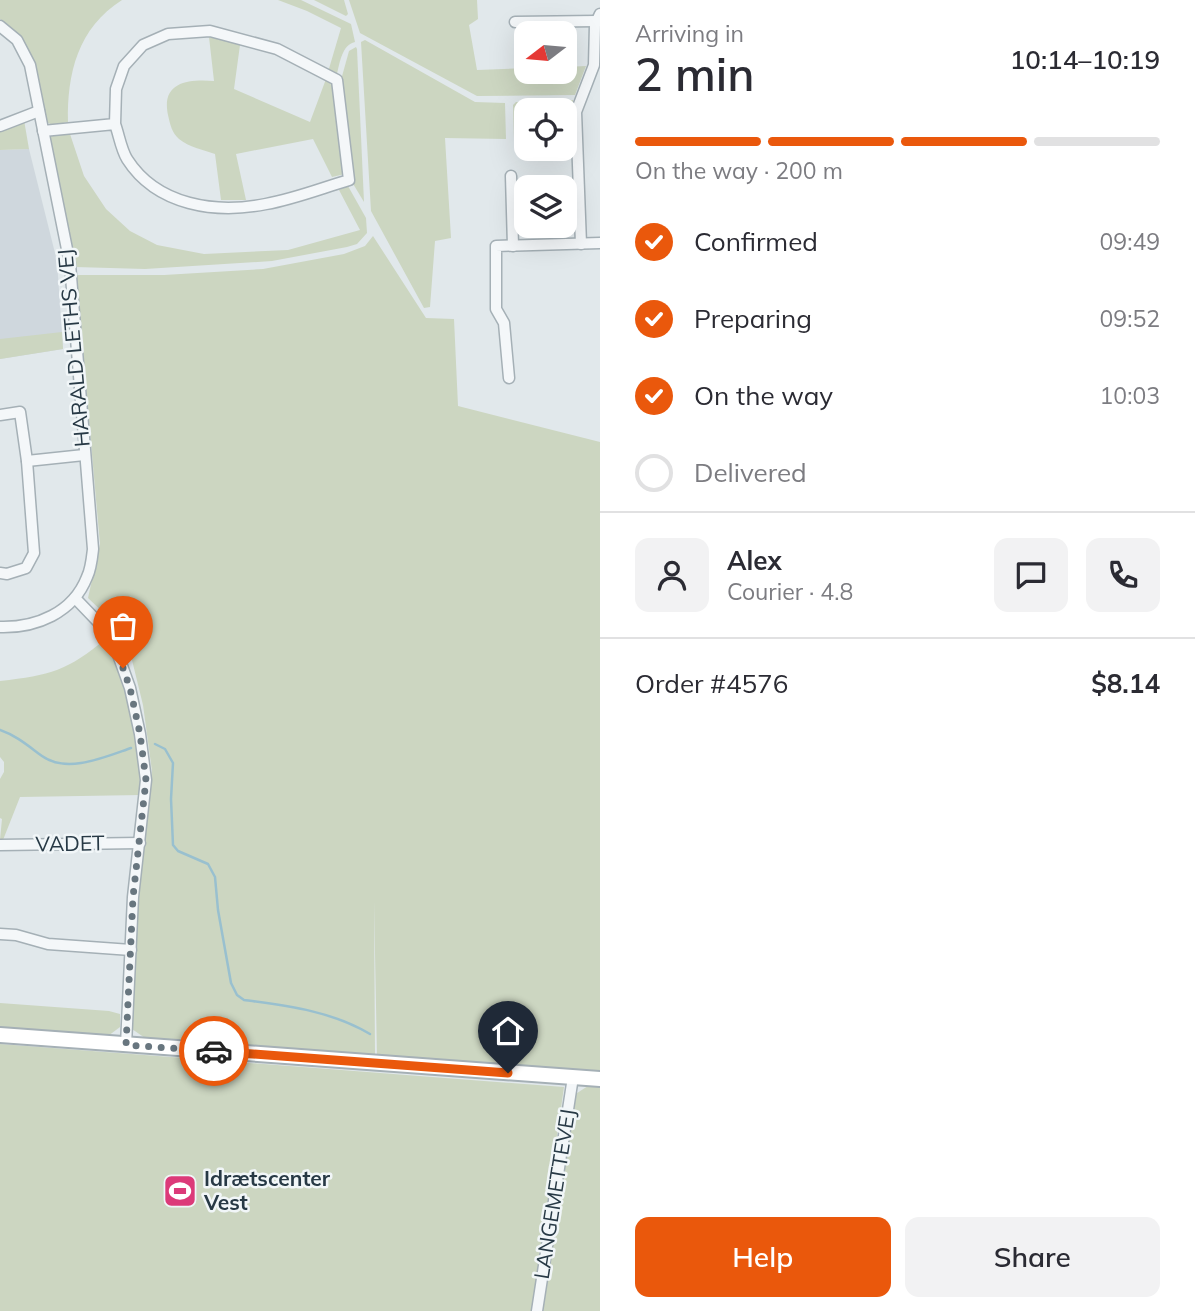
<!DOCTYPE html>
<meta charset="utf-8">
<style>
body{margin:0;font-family:Mulish,sans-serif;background:#f2f2f3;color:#2b2b33;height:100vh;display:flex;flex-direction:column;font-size:26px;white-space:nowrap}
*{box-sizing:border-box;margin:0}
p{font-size:23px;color:#7c7c81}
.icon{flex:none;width:38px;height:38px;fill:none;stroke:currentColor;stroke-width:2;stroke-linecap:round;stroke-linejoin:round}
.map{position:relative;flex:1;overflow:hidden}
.sheet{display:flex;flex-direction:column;background:#fff;width:595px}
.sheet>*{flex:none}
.needle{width:46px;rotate:254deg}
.fabs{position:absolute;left:514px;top:21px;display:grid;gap:14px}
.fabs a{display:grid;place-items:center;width:63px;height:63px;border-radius:14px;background:#fff;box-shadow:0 7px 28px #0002;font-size:35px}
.pin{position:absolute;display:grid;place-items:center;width:60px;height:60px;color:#fff;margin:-72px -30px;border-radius:50% 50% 50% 0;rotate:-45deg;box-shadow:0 0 7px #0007}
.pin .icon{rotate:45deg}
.courier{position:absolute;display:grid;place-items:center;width:70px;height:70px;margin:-35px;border:5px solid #ea580c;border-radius:50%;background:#fff;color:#222;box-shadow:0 2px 9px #0007}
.head em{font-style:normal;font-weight:600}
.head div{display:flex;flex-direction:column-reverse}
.head{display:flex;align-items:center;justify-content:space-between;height:119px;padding:0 35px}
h1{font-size:46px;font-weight:600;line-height:52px}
.bar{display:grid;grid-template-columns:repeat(4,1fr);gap:10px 7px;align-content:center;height:84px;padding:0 35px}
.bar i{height:9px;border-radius:5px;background:#e1e1e2}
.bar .on{background:#ea580c}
.bar p{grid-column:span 4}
.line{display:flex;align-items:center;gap:18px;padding:0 35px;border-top:2px solid #e1e1e2}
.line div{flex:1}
.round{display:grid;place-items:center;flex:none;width:74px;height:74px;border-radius:14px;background:#f2f2f3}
ol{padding:0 35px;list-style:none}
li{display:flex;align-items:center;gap:21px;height:77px}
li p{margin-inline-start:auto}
li .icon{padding:7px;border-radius:50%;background:#ea580c;color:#fff;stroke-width:4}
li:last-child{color:#7c7c81}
li i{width:38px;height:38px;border:4px solid #e1e1e2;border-radius:50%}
.action{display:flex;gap:14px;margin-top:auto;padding:14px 35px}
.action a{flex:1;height:80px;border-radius:14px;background:#ea580c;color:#fff;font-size:28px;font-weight:600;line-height:80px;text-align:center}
.action a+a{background:#f2f2f3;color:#2b2b33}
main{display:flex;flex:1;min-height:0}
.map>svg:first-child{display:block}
.built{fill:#cfd7dd}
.green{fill:#ccd6c1}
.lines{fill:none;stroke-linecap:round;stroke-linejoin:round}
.stream{stroke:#99c0cf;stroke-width:2.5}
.street-casing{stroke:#a5b0b6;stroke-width:13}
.secondary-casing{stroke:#a5b0b6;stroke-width:18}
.street{stroke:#f4f7f9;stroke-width:10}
.secondary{stroke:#fff;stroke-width:14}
.done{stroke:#68767f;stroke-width:7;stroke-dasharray:0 12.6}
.route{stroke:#ea580c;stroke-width:9}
.labels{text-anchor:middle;stroke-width:5;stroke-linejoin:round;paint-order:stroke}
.street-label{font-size:21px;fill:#273945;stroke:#f1f6f8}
.poi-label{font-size:21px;font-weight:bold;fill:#273945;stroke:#f1f6f8;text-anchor:start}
</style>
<main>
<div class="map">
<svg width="600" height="1311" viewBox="0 0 600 1311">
<rect width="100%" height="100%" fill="#e1e8eb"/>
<path class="built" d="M29 149 57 261 63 349 0 359V150Z"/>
<g class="green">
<path d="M0 0H122C78 28 67 73 68 122L53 125 46 122C33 76 42 53 0 19Z"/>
<path d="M278 0H301L351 24 355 42C342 45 340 62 337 74L328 72 341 28 307 11Z"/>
<path d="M314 0H344L348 14 346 16Z"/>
<path d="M349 0H477L478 19 469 25 477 70 527 68V72H565V67L586 66 575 95 477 96 360 33Z"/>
<path d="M209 37 240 45 234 89 310 122 326 79 336 90 345 174 332 177 313 139 236 154 246 200H221L215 154C203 150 189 147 179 139 172 133 170 124 168 115 161 82 188 79 214 81Z"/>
<path d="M365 40 475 102 505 103 506 139 445 138 451 238 435 241 430 307 424 308 371 211 361 42Z"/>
<path d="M356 47 357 49 364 202 352 182 341 80 349 51Z"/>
<path d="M573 100 570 140H565V110H527V139H514L513 105 516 102Z"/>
<path d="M24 120 29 149 0 150V130Z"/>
<path d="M53 134H70L84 176 106 209 130 231 157 245 204 254 288 250 360 230 339 190 348 186 366 218 367 233 357 244 347 247 272 261 145 269 75 267 49 139Z"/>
<path d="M373 236 426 318 454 319 458 406 600 442V1072L377 1057 374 901 375 1057 145 1038 132 1029 138 903 152 771 143 705 131 656 111 620 88 598 100 544 76 275H164L263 269 344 254 365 246Z"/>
<path d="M62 332 63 349 0 359V339Z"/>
<path d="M107 638C129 671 143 755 141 795L20 797 3 840H0L2 819 0 818V779L4 772V762L0 757V681C51 675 67 671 107 638Z"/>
<path d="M0 1003 109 1011 120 1014V1027L108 1036 0 1028Z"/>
<path d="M0 1044 564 1087 532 1311H0Z"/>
<path d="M588 1086 600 1087V1311H543L574 1095Z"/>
</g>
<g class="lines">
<g class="stream">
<path d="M0 730C17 736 27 745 42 756 67 774 105 757 131 748"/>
<path d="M155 744 165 749 173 763 171 799 173 845 178 851 208 864 215 877 218 910 231 983 237 995 244 1000C289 1006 331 1011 370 1034"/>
</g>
<defs>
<g id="street">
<path d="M515 22 597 21"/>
<path d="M0 26 17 40 30 65 70 264 93 549C92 558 91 569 87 577 73 613 36 628 0 627"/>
<path d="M0 126 39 111"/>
<path d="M43 131 115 124C119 135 121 149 127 159 157 206 216 214 266 204 294 199 322 188 349 180L337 80 277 49 210 31 168 34 143 45 124 66 116 89 115 124"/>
<path d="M511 176 513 246"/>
<path d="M581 244 576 112 594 65 595 25 600 14"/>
<path d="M509 378 504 323 496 309V246L600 243"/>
<path d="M0 415 20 412 27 461 34 553 26 568 7 574 0 573"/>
<path d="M27 461 84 455"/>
<path d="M75 598 100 624 116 649 130 688 140 734 146 780 133 897 126 1045"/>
<path d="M0 845 140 843"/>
<path d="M0 934 16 935 48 944 131 950"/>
<path d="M537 1311 573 1077"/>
</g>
<path id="secondary" d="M0 1035 600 1079"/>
</defs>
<use href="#street" class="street-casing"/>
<use href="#secondary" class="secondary-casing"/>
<use href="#street" class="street"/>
<use href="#secondary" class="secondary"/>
</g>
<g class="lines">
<path class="done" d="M123 668 130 688 140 734 146 780 133 897 126 1045 214 1051"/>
<path class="route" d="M214 1051 508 1073"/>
</g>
<defs>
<symbol id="stadium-square" viewBox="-11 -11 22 22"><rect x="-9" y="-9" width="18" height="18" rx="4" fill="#dc3a79" stroke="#f1f6f8"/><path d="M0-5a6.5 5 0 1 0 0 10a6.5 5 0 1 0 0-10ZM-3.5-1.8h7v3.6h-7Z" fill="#fff"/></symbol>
</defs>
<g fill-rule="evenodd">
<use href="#stadium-square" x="161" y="1172" width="38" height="38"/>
</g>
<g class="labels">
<g class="street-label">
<text transform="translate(74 348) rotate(-95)" y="7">HARALD LETHS VEJ</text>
<text transform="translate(70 844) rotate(-1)" y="7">VADET</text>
<text transform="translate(555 1194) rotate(-81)" y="7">LANGEMETTEVEJ</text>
</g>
<g class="poi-label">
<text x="204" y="1186">Idrætscenter<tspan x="204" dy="24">Vest</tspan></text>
</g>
</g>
</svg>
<div class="fabs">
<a><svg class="needle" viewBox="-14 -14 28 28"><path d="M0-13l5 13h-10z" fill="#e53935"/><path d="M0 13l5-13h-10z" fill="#7c7c81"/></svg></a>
<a><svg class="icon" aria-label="locate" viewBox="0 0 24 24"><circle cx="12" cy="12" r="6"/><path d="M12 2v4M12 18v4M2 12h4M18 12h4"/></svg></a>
<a><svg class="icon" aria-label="layers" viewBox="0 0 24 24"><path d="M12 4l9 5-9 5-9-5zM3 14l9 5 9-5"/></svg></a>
</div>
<div class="pin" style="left:123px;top:668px;background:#ea580c"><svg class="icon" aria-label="bag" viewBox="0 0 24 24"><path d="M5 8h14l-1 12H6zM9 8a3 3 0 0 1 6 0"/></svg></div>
<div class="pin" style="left:508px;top:1073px;background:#1f2937"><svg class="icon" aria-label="home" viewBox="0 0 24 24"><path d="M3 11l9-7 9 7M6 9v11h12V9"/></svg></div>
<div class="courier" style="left:214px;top:1051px"><svg class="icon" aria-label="car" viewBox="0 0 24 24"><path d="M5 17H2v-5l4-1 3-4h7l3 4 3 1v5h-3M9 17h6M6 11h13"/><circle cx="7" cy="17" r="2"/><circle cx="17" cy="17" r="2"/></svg></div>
</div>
<section class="sheet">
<div class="head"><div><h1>2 min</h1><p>Arriving in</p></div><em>10:14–10:19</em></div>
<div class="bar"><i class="on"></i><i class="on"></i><i class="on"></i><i></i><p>On the way · 200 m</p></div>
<ol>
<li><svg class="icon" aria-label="check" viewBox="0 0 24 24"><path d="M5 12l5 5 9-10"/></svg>Confirmed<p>09:49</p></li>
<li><svg class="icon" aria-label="check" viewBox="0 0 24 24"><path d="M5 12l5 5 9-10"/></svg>Preparing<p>09:52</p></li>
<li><svg class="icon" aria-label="check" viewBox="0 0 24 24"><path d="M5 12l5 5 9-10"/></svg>On the way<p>10:03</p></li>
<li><i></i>Delivered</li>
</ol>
<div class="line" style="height:126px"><a class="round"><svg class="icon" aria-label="person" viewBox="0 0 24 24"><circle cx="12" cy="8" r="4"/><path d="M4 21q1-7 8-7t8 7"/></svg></a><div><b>Alex</b><p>Courier · 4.8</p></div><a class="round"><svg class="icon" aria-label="chat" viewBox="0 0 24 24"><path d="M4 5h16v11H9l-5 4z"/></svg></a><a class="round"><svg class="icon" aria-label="phone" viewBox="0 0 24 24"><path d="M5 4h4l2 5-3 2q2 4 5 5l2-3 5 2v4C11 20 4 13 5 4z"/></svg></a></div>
<div class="line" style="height:91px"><div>Order #4576</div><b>$8.14</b></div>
<div class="action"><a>Help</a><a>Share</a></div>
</section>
</main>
